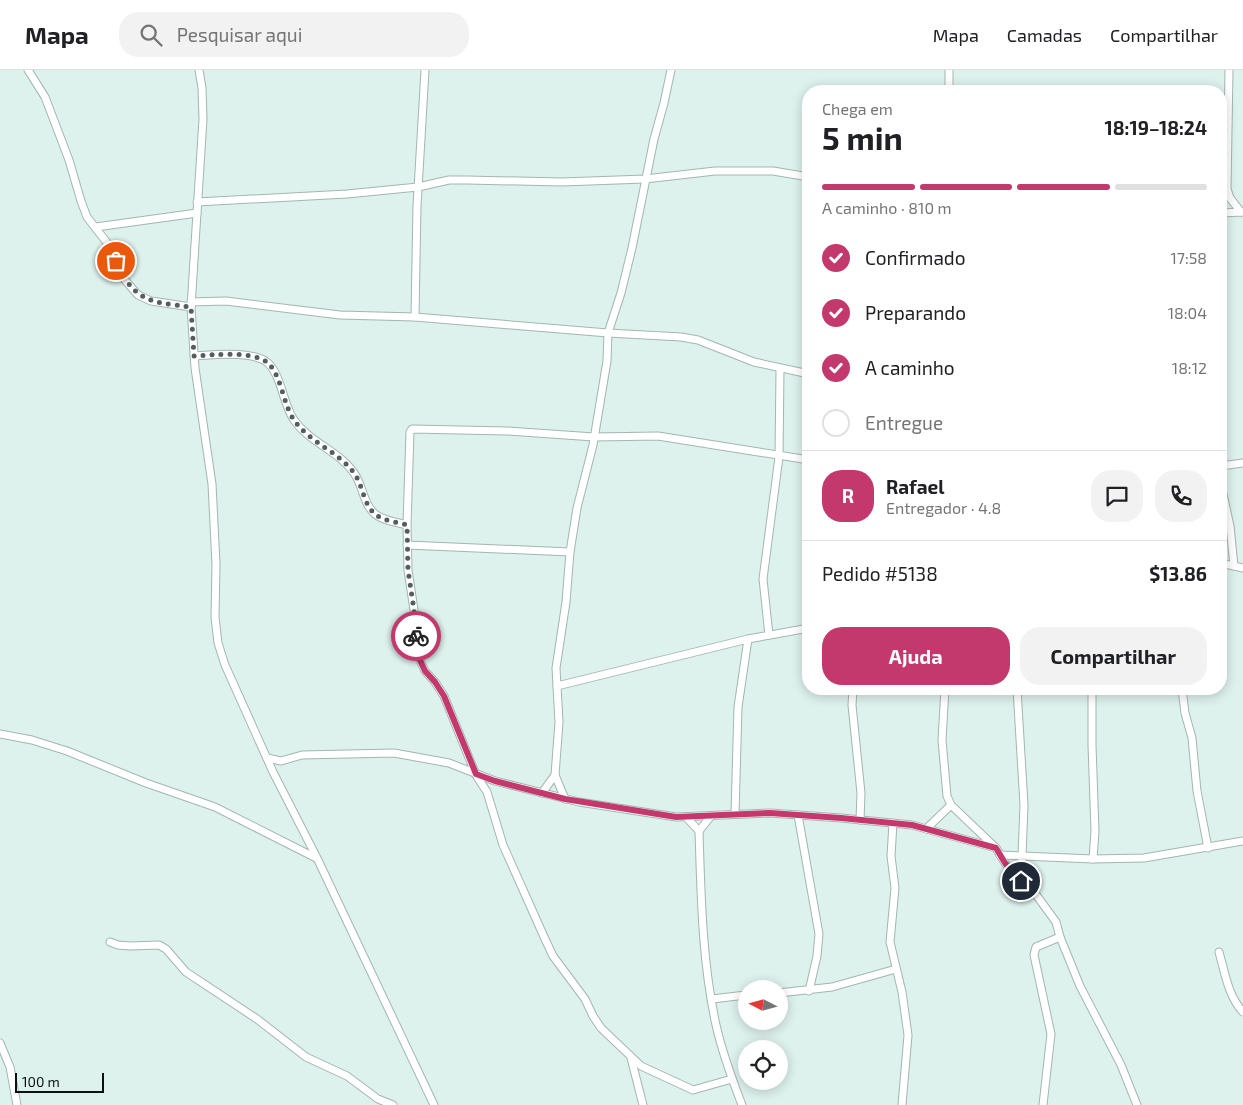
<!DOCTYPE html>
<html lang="pt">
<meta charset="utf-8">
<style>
body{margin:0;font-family:"Exo 2",sans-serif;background:#f2f2f2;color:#202124;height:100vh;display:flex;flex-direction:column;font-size:19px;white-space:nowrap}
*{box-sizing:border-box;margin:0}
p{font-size:16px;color:#757577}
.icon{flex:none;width:28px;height:28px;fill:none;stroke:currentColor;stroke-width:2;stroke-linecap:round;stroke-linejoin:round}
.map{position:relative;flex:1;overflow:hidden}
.details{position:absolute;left:802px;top:15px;width:425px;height:610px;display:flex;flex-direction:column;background:#fff;border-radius:20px;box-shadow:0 2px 12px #0003}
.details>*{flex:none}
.needle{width:32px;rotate:276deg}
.tools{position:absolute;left:738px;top:910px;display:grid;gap:10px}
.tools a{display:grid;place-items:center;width:50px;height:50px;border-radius:50%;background:#fff;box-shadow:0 2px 12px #0003;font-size:25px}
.scale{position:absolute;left:15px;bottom:12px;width:89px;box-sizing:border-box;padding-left:5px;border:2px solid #09100f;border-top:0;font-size:14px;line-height:18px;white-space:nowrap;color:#09100f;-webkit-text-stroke:4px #ddf1ed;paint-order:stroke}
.pin{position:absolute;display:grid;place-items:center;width:42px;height:42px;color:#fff;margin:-21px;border:2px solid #fff;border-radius:50%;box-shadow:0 1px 5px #0007}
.courier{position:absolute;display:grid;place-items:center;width:50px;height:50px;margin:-25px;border:4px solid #c3386d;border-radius:50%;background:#fff;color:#222;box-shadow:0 1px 6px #0007}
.overview em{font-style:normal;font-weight:700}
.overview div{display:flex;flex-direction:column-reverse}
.overview{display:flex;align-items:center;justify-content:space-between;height:85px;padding:0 20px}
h1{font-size:32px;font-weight:700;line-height:38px}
.bar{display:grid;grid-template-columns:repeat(4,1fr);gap:8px 5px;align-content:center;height:60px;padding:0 20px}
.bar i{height:6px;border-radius:4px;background:#e0e0e0}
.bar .selected{background:#c3386d}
.bar p{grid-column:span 4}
.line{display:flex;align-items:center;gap:12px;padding:0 20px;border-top:1px solid #e0e0e0}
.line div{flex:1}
.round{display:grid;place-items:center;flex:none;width:52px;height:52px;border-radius:20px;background:#f2f2f2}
ol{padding:0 20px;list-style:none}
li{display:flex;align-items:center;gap:15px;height:55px}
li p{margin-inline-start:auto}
li .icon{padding:5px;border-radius:50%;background:#c3386d;color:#fff;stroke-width:4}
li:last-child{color:#757577}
li i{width:28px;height:28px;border:2px solid #e0e0e0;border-radius:50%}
.cta{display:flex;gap:10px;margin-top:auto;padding:10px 20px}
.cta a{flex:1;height:58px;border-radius:20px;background:#c3386d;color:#fff;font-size:20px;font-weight:700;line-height:58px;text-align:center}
.cta a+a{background:#f2f2f2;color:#202124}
header{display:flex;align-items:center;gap:30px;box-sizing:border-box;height:70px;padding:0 25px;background:#fff;border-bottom:1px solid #e0e0e0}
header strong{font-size:24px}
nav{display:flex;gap:28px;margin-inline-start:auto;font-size:18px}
.search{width:350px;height:45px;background:#f2f2f2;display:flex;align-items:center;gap:12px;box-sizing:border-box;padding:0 18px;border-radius:20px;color:#757577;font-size:19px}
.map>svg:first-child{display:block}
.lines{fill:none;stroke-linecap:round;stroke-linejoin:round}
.street-casing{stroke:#a3b6b2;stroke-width:9}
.street{stroke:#fff;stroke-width:7}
.done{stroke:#535f5d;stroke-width:5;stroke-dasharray:0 9}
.route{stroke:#c3386d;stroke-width:6}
</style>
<header>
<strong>Mapa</strong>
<div class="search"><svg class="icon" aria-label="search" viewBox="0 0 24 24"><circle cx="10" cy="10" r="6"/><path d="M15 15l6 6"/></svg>Pesquisar aqui</div>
<nav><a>Mapa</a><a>Camadas</a><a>Compartilhar</a></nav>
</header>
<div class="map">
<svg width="1243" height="1035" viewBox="0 0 1243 1035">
<rect width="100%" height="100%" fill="#ddf1ed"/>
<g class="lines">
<defs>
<g id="street">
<path d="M28 0 45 27 69 90 81 131 87 147 108 174 124 209 138 225 151 231 191 237"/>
<path d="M199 0 202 18 203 49 191 237 195 298 212 414 216 494 215 547 218 573 225 595 273 702 317 788 434 1035"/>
<path d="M1229 0 1227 119 1230 128 1241 142"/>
<path d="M949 21V0"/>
<path d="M197 132 347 124 418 117 449 110H467L562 112 645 109 715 101H773L809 107"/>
<path d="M1221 143 1243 142"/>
<path d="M96 157 197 143"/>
<path d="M191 232 226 231 340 245 415 247 608 263 681 267 698 270 754 292 809 304"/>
<path d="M415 247 417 136 425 0"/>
<path d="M194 286C212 285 256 280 269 294 282 308 283 334 294 350 309 372 339 381 354 403 363 415 363 434 375 444 383 451 397 452 407 455"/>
<path d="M1221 396 1243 393"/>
<path d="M1221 415 1230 456 1234 496"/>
<path d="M407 475 570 482"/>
<path d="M1221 493 1243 498"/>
<path d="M769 565 763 509 779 387 780 299"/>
<path d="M557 616 748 569 809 558"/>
<path d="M853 619 852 635 861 723 860 750"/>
<path d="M945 619 942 670 947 726 951 735 996 778 1005 793 1021 811 1037 826 1056 852 1060 867 1080 916 1121 995 1137 1035"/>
<path d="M1017 619 1024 735 1021 811"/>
<path d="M1092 619V675L1095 761 1093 789"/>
<path d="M1182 619 1185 643 1192 668 1197 721 1208 778"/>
<path d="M0 664 32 670 67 681 146 713 215 737 316 788"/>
<path d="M267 688 281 691 302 685 394 683 449 693 495 711 579 732 676 747 770 743 841 748 912 755 996 778"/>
<path d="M542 723 555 705"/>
<path d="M565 729 555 705 559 652 556 598 566 532 570 482 577 438 593 375 607 291 608 263 621 223 632 178 654 69 664 33 671 0"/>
<path d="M735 744 738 637 748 569"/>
<path d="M798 745 819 864 817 886 809 921"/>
<path d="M686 747 699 761C701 826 702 891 716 955 722 982 732 1009 742 1035"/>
<path d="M893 753 891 786 895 818 890 872 902 922 908 965 902 1035"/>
<path d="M926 759 951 735"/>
<path d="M699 761 711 746"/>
<path d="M1000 785 1093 789 1144 788 1243 771"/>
<path d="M110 872 118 875 130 876 159 875 166 879 186 902 257 949 306 987 347 1006 378 1029 393 1035"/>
<path d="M1219 882C1225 903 1228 926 1243 942"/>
<path d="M779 923 832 917 896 899"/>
<path d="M712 929 746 925"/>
<path d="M0 973 10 997 17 1035"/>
<path d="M631 988 643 1035"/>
<path d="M732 1009 693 1020 641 996 601 958 593 946 585 929 553 886 545 869 503 775 487 722 476 705 444 626 435 612 425 601 420 590 417 576 414 540 408 500 407 455 410 362 412 359 507 361 594 367 658 366 809 390"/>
<path d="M1043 1035 1051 964 1034 885 1036 877 1060 867"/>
</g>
</defs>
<use href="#street" class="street-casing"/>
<use href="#street" class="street"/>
</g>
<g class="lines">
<path class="done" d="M116 191C134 232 150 232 191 237L194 286C212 285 256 280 269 294 282 308 283 334 294 350 309 372 339 382 354 403 363 415 363 434 375 444 383 451 397 452 407 455L408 500 414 540 416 566"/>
<path class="route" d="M416 566 420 590 425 601 435 612 444 626 476 704 495 711 565 729 676 747 770 743 841 748 912 755 996 778 1005 793 1021 811"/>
</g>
</svg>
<div class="tools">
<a><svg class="needle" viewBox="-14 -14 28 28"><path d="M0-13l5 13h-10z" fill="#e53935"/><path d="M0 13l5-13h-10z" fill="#757577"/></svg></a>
<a><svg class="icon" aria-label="locate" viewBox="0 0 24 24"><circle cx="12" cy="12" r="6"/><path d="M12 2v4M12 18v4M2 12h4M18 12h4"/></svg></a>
</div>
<div class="scale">100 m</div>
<div class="pin" style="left:116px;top:191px;background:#ea580c"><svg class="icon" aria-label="bag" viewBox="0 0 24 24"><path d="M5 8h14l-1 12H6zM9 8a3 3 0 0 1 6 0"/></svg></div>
<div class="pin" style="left:1021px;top:811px;background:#1f2937"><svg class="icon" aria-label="home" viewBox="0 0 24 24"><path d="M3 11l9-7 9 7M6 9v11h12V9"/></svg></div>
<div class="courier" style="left:416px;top:566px"><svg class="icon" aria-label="bike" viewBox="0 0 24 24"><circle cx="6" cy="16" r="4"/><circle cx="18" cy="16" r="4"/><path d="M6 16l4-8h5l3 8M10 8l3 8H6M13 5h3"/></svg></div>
<section class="details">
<div class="overview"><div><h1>5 min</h1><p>Chega em</p></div><em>18:19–18:24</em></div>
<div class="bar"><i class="selected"></i><i class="selected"></i><i class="selected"></i><i></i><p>A caminho · 810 m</p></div>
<ol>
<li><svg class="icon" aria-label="check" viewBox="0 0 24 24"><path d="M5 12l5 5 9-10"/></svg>Confirmado<p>17:58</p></li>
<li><svg class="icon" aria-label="check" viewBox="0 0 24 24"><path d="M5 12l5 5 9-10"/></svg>Preparando<p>18:04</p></li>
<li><svg class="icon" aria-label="check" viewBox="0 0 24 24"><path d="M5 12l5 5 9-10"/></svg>A caminho<p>18:12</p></li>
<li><i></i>Entregue</li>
</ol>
<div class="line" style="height:90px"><b class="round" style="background:#c3386d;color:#fff">R</b><div><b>Rafael</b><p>Entregador · 4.8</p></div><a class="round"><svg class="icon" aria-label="chat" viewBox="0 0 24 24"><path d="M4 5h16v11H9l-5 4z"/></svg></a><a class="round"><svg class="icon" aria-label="phone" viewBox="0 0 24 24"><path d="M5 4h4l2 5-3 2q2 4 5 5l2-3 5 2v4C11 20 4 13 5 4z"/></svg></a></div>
<div class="line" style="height:65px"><div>Pedido #5138</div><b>$13.86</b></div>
<div class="cta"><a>Ajuda</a><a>Compartilhar</a></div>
</section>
</div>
